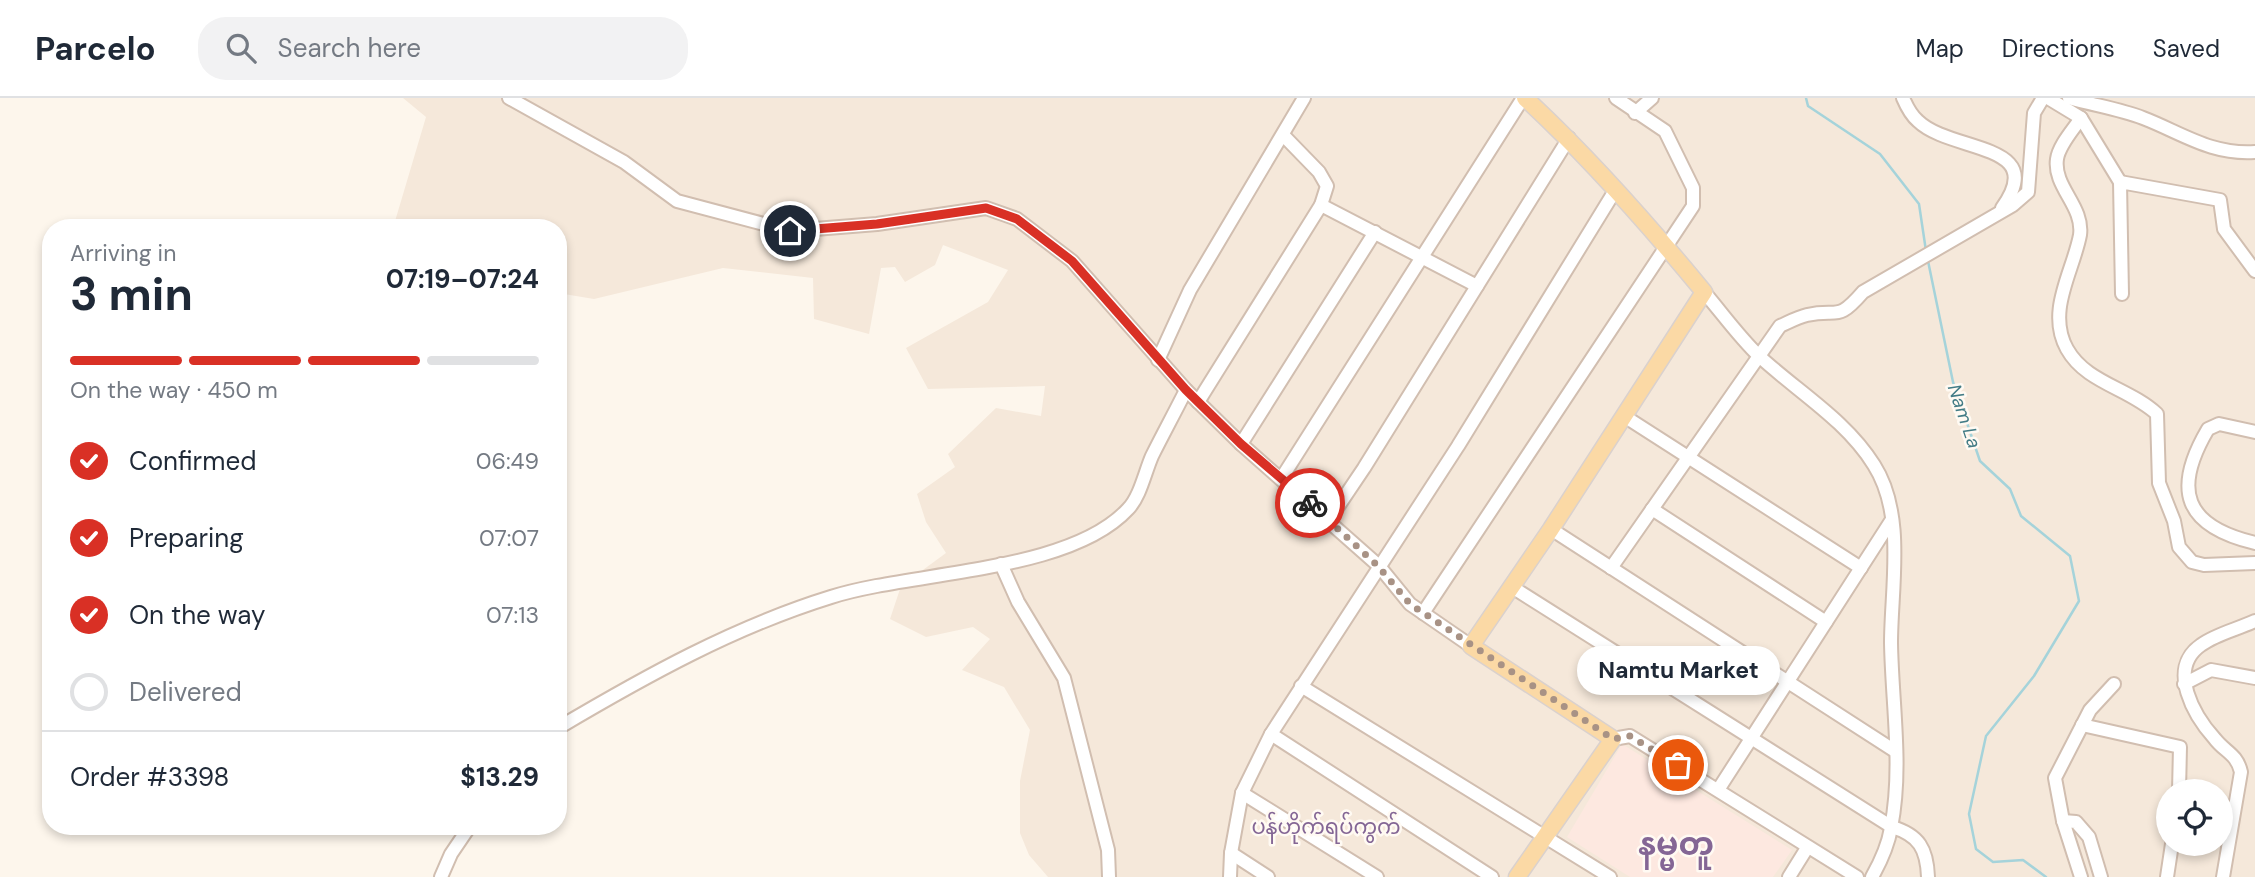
<!DOCTYPE html>
<meta charset="utf-8">
<style>
body{margin:0;font-family:"DM Sans","Noto Sans Myanmar",sans-serif;background:#f2f2f3;color:#1f2937;height:100vh;display:flex;flex-direction:column;font-size:26px;white-space:nowrap}
*{box-sizing:border-box;margin:0}
p{font-size:23px;color:#747a83}
.icon{flex:none;width:38px;height:38px;fill:none;stroke:currentColor;stroke-width:2;stroke-linecap:round;stroke-linejoin:round}
.map{position:relative;flex:1;overflow:hidden}
.side{position:absolute;left:42px;top:121px;width:525px;height:616px;display:flex;flex-direction:column;background:#fff;border-radius:28px;box-shadow:0 4px 10px #0003}
.side>*{flex:none}
.buttons{position:absolute;left:2156px;top:681px;display:grid;gap:14px}
.buttons a{display:grid;place-items:center;width:77px;height:77px;border-radius:50%;background:#fff;box-shadow:0 4px 10px #0003;font-size:35px}
.pin{position:absolute;display:grid;place-items:center;width:60px;height:60px;color:#fff;margin:-30px;border:4px solid #fff;border-radius:50%;box-shadow:0 2px 7px #0007}
.courier{position:absolute;display:grid;place-items:center;width:70px;height:70px;margin:-35px;border:5px solid #d93025;border-radius:50%;background:#fff;color:#222;box-shadow:0 2px 9px #0007}
.bubble{position:absolute;height:49px;border-radius:24px;background:#fff;box-shadow:0 4px 10px #0003;font-size:23px;font-weight:700;line-height:49px;text-align:center}
.headline em{font-style:normal;font-weight:700}
.headline div{display:flex;flex-direction:column-reverse}
.headline{display:flex;align-items:center;justify-content:space-between;height:119px;padding:0 28px}
h1{font-size:46px;font-weight:700;line-height:52px}
.bar{display:grid;grid-template-columns:repeat(4,1fr);gap:10px 7px;align-content:center;height:84px;padding:0 28px}
.bar i{height:9px;border-radius:5px;background:#e0e1e3}
.bar .selected{background:#d93025}
.bar p{grid-column:span 4}
.line{display:flex;align-items:center;gap:18px;padding:0 28px;border-top:2px solid #e0e1e3}
.line div{flex:1}
ol{padding:0 28px;list-style:none}
li{display:flex;align-items:center;gap:21px;height:77px}
li p{margin-inline-start:auto}
li .icon{padding:7px;border-radius:50%;background:#d93025;color:#fff;stroke-width:4}
li:last-child{color:#747a83}
li i{width:38px;height:38px;border:4px solid #e0e1e3;border-radius:50%}
header{display:flex;align-items:center;gap:42px;box-sizing:border-box;height:98px;padding:0 35px;background:#fff;border-bottom:2px solid #e0e1e3}
header strong{font-size:33px}
nav{display:flex;gap:38px;margin-inline-start:auto;font-size:24px}
.search{width:490px;height:63px;background:#f2f2f3;display:flex;align-items:center;gap:18px;box-sizing:border-box;padding:0 24px;border-radius:28px;color:#747a83;font-size:26px}
.map>svg:first-child{display:block}
.residential{fill:#f5e8da;fill-rule:evenodd}
.commercial{fill:#fde8e0}
.lines{fill:none;stroke-linecap:round;stroke-linejoin:round}
.stream{stroke:#a5d3da;stroke-width:2.5}
.minor-casing{stroke:#d1beb0;stroke-width:16}
.major-casing{stroke:#dad1cd;stroke-width:19}
.minor{stroke:#fff;stroke-width:12}
.major{stroke:#fbd9a5;stroke-width:16}
.done{stroke:#a89285;stroke-width:7;stroke-dasharray:0 12.6}
.route{stroke:#d93025;stroke-width:9}
.labels{text-anchor:middle;stroke-width:5;stroke-linejoin:round;paint-order:stroke}
.water-label{font-size:19px;font-style:italic;fill:#437c86;stroke:#fffaf3}
.quarter-label{font-size:21px;fill:#846695;stroke:#fffaf3}
.town-label{font-size:32px;font-weight:bold;fill:#846695;stroke:#fffaf3}
</style>
<header>
<strong>Parcelo</strong>
<div class="search"><svg class="icon" aria-label="search" viewBox="0 0 24 24"><circle cx="10" cy="10" r="6"/><path d="M15 15l6 6"/></svg>Search here</div>
<nav><a>Map</a><a>Directions</a><a>Saved</a></nav>
</header>
<div class="map">
<svg width="2255" height="779" viewBox="0 0 2255 779">
<rect width="100%" height="100%" fill="#fdf6ec"/>
<path class="residential" d="M403 0H2255V779H1048L1029 757 1020 735V683L1030 632 1004 589 962 572 990 541 973 529 926 539 890 521 901 488 946 455 926 424 917 396 955 369 948 356 996 310 1041 318 1045 288 928 291 906 250 988 204 1008 172 943 147 935 167 905 184 895 169 881 170 869 236 814 221 813 180 723 170 594 201 558 195V130H393L426 19ZM2168 693H2221V746H2168Z"/>
<path class="commercial" d="M1622 646 1792 752 1773 779H1630L1567 739Z"/>
<g class="lines">
<g class="stream">
<path d="M1806 0 1808 8 1880 56 1919 106 1926 153"/>
<path d="M1928 163 1953 284 1980 363 2010 391 2021 418 2070 458 2079 503 2034 578 1986 638 1969 716 1976 751 1993 764 2023 762 2046 779"/>
</g>
<defs>
<g id="minor">
<path d="M509 0 624 64 677 103 790 133 877 126 986 110 1017 121 1072 163 1186 292 1241 346 1379 468 1410 506 1471 548"/>
<path d="M1903 0C1906 7 1912 18 1918 23 1951 55 2050 44 2002 110"/>
<path d="M2048 0 2081 20 2120 84"/>
<path d="M2069 0C2093 7 2120 11 2143 20 2182 35 2211 57 2255 54"/>
<path d="M1635 15 1652 0"/>
<path d="M2081 20C2073 32 2059 47 2057 61 2053 89 2084 108 2080 137 2073 174 2046 213 2067 251 2086 285 2129 290 2157 316L2159 385 2174 423 2179 449 2192 464 2204 467 2255 465"/>
<path d="M1321 107 1477 188"/>
<path d="M1704 194C1722 215 1739 239 1759 258 1798 294 1846 322 1874 367 1906 417 1891 490 1891 545 1892 606 1903 669 1891 730 1888 748 1881 763 1872 779"/>
<path d="M2122 196 2120 84 2220 102 2224 131 2255 173"/>
<path d="M1158 262 1190 192 1304 0"/>
<path d="M1198 304 1321 107 1327 88 1319 74 1284 38"/>
<path d="M1624 318 1861 470"/>
<path d="M2255 334 2219 326 2208 331C2172 392 2184 428 2255 445"/>
<path d="M1241 346 1375 134"/>
<path d="M1281 381 1523 0"/>
<path d="M1652 411 1826 524"/>
<path d="M1329 422 1364 370 1569 40"/>
<path d="M1551 431 1895 653"/>
<path d="M1001 466 1018 504 1064 580 1108 752 1109 779"/>
<path d="M1611 470 1780 228C1789 224 1798 219 1807 217 1839 210 1836 225 1863 194L2013 107 2028 94 2034 15 2043 0"/>
<path d="M1512 489 1892 729C1919 737 1927 751 1928 779"/>
<path d="M1423 515 1693 108V90L1665 33 1616 0"/>
<path d="M2184 586 2211 572 2255 580"/>
<path d="M1301 588 1610 779"/>
<path d="M2082 627 2180 649 2179 693"/>
<path d="M558 630C646 578 734 529 831 499 912 473 1069 475 1128 411 1140 399 1145 374 1152 358 1163 336 1175 314 1186 292"/>
<path d="M1271 636 1492 779"/>
<path d="M1613 641 1630 638 1857 779"/>
<path d="M1718 692 1891 423"/>
<path d="M1242 695 1377 779"/>
<path d="M2063 723 2076 724 2089 739 2101 779"/>
<path d="M1231 755 1268 779"/>
<path d="M441 779 451 756 470 728"/>
<path d="M1230 779 1231 755 1242 695 1271 636 1458 348 1616 91"/>
<path d="M1789 779 1807 750"/>
<path d="M2081 779 2063 723 2055 680 2090 612 2114 586"/>
<path d="M2167 779 2172 746"/>
<path d="M2223 779 2241 674C2237 656 2225 654 2215 641 2195 619 2166 571 2201 547 2216 536 2238 531 2255 523"/>
</g>
<path id="major" d="M1517 779 1613 641 1471 548 1551 431 1704 194C1648 126 1590 60 1525 0"/>
</defs>
<use href="#minor" class="minor-casing"/>
<use href="#major" class="major-casing"/>
<use href="#minor" class="minor"/>
<use href="#major" class="major"/>
</g>
<g class="lines">
<path class="done" d="M1310 405 1378 468 1410 506 1613 641 1630 638 1678 667"/>
<path class="route" d="M790 133 877 126 986 110 1017 121 1072 163 1186 292 1241 346 1310 405"/>
</g>
<g class="labels">
<g class="water-label">
<text transform="translate(1965 318) rotate(71)" y="7">Nam La</text>
</g>
<g class="quarter-label">
<text x="1326" y="736">ပန်ဟိုက်ရပ်ကွက်</text>
</g>
<g class="town-label">
<text x="1676" y="757">နမ္မတူ</text>
</g>
</g>
</svg>
<div class="buttons">
<a><svg class="icon" aria-label="locate" viewBox="0 0 24 24"><circle cx="12" cy="12" r="6"/><path d="M12 2v4M12 18v4M2 12h4M18 12h4"/></svg></a>
</div>
<div class="pin" style="left:1678px;top:667px;background:#ea580c"><svg class="icon" aria-label="bag" viewBox="0 0 24 24"><path d="M5 8h14l-1 12H6zM9 8a3 3 0 0 1 6 0"/></svg></div>
<div class="pin" style="left:790px;top:133px;background:#1f2937"><svg class="icon" aria-label="home" viewBox="0 0 24 24"><path d="M3 11l9-7 9 7M6 9v11h12V9"/></svg></div>
<div class="courier" style="left:1310px;top:405px"><svg class="icon" aria-label="bike" viewBox="0 0 24 24"><circle cx="6" cy="16" r="4"/><circle cx="18" cy="16" r="4"/><path d="M6 16l4-8h5l3 8M10 8l3 8H6M13 5h3"/></svg></div>
<div class="bubble" style="left:1577px;top:548px;width:203px">Namtu Market</div>
<section class="side">
<div class="headline"><div><h1>3 min</h1><p>Arriving in</p></div><em>07:19–07:24</em></div>
<div class="bar"><i class="selected"></i><i class="selected"></i><i class="selected"></i><i></i><p>On the way · 450 m</p></div>
<ol>
<li><svg class="icon" aria-label="check" viewBox="0 0 24 24"><path d="M5 12l5 5 9-10"/></svg>Confirmed<p>06:49</p></li>
<li><svg class="icon" aria-label="check" viewBox="0 0 24 24"><path d="M5 12l5 5 9-10"/></svg>Preparing<p>07:07</p></li>
<li><svg class="icon" aria-label="check" viewBox="0 0 24 24"><path d="M5 12l5 5 9-10"/></svg>On the way<p>07:13</p></li>
<li><i></i>Delivered</li>
</ol>
<div class="line" style="height:91px"><div>Order #3398</div><b>$13.29</b></div>
</section>
</div>
